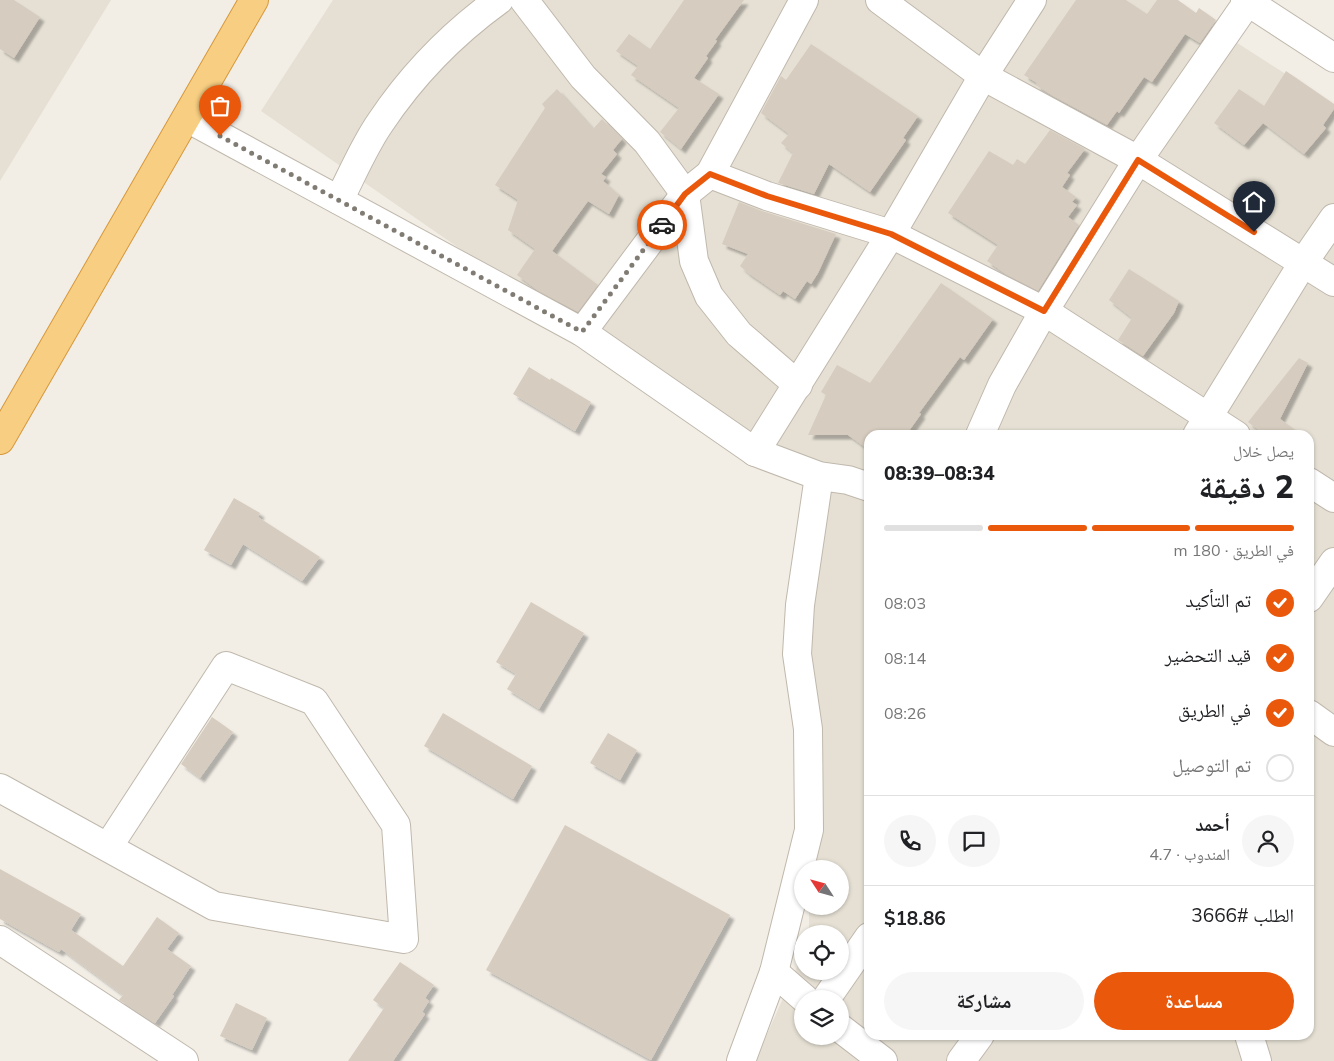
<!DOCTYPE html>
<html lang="ar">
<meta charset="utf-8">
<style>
body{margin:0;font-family:Mulish,"Noto Naskh Arabic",sans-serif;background:#f6f6f6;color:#202124;direction:rtl;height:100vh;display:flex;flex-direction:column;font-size:19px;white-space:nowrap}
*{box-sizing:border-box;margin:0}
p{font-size:16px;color:#757577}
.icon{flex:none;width:28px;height:28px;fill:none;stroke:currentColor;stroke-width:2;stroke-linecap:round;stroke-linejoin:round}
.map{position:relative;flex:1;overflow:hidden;direction:ltr}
.drawer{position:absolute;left:864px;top:430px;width:450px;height:610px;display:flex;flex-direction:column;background:#fff;border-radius:15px;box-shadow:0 1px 4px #0004;direction:rtl}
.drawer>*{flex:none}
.needle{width:32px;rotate:306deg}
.buttons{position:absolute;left:794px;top:860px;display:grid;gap:10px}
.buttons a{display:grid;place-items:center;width:55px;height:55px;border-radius:50%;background:#fff;box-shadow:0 1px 4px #0004;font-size:25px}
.pin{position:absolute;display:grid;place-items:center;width:42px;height:42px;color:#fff;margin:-51px -21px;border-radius:50% 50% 50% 0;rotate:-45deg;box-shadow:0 0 5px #0007}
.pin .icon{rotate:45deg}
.courier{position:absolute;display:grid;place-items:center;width:50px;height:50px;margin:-25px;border:4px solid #ea580c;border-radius:50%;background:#fff;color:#222;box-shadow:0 1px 6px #0007}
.summary em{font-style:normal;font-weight:800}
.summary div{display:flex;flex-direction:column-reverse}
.summary{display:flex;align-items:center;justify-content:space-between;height:85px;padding:0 20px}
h1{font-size:32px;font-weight:800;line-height:38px}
.bar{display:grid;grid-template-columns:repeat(4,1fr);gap:8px 5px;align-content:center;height:60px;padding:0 20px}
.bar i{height:6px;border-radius:4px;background:#e0e0e0}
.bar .current{background:#ea580c}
.bar p{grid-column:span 4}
.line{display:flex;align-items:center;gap:12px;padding:0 20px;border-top:1px solid #e0e0e0}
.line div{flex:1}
.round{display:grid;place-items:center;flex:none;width:52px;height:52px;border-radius:26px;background:#f6f6f6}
ol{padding:0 20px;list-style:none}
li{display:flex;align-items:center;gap:15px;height:55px}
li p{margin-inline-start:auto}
li .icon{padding:5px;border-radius:50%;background:#ea580c;color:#fff;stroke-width:4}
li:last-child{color:#757577}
li i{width:28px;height:28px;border:2px solid #e0e0e0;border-radius:50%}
.action{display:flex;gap:10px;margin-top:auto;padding:10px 20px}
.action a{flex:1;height:58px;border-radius:30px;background:#ea580c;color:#fff;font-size:20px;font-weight:800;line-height:58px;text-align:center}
.action a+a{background:#f6f6f6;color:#202124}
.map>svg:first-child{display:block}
.residential{fill:#e6e0d4;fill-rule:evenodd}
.building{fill:#d6ccbf;filter:url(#shadow)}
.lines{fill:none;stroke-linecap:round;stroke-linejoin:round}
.minor-casing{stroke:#c0b8ac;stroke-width:30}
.trunk-casing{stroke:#d6983c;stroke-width:30}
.minor{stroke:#fff;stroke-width:28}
.trunk{stroke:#f8cf82;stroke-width:28}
.done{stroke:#817c73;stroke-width:5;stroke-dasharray:0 9}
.route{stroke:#ea580c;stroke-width:6}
</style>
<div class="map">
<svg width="1334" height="1061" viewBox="0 0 1334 1061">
<defs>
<filter id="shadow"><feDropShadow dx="4.5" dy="4.5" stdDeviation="1" flood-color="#0004"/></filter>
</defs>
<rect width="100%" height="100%" fill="#f2eee6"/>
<g class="residential">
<path d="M0 0H111L0 181Z"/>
<path d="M333 0H1170L1334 105V1061H755L802 956V971H840V934H809V906H840V869H808L804 487 261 111ZM869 435H1309V1035H869ZM802 999H840V1036H802Z"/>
</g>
<g class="building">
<path d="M0 0H14L40 17 14 58 0 49Z"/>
<path d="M684 0H744L715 40 717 41 706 56 708 58 694 78 719 94 681 149 660 132 679 108 631 75 638 66 616 51 629 34 650 49Z"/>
<path d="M1076 0H1126L1147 14 1157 0H1178L1196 13 1199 8 1216 20 1200 43 1185 34 1152 82 1144 77 1119 113 1117 111 1107 125 1053 96 1036 85 1037 83 1024 75Z"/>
<path d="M811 44 918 116 903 138 906 140 870 192 829 164 814 194 778 183 793 153 781 143 789 134 761 113 781 76 786 80Z"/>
<path d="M1286 71 1334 104V109L1323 125 1326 128 1304 154 1263 123 1244 145 1214 123 1239 89 1264 106Z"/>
<path d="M557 89 593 129 602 119 622 139 613 150 617 154 601 174 606 177 603 181 619 195 609 214 588 201 552 251 598 285 578 312 540 292 517 275 535 249 508 230 518 200 495 185 545 108 542 104Z"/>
<path d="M1050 130 1085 149 1067 173 1070 175 1062 187 1076 197 1072 202 1077 205 1068 217 1079 225 1038 291 1007 275 987 261 998 245 948 213 989 151 1013 165 1017 159 1025 164Z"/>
<path d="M739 202 762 211 836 234 818 273 811 284 807 281 795 299 783 291 780 295 748 273 740 266 748 254 722 244Z"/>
<path d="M1129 269 1179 301 1174 313 1143 356 1118 340 1132 318 1109 300Z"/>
<path d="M941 283 993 319 964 360 960 357 919 413 921 414 906 435H869V450L848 435H808L826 395 821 392 837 365 870 383Z"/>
<path d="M1299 358 1308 363 1280 419 1302 435H1265L1248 422Z"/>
<path d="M529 367 550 380 551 378 591 402 575 431 513 394Z"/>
<path d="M234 498 260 513 258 517 320 557 302 581 243 544 231 565 204 550Z"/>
<path d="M531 602 584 633 539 709 507 689 516 674 496 662Z"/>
<path d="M443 713 532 766 513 799 424 746Z"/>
<path d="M212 717 233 732 200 778 181 764Z"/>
<path d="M608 733 637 750 620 780 590 763Z"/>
<path d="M565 825 730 915 651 1060 486 970Z"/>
<path d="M0 869 81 914 71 930 123 966 157 917 179 933 167 949 191 966 172 995 174 996 155 1023 119 1000 123 995 61 949 59 952 0 919Z"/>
<path d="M400 962 434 985 425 998 429 1001 422 1012 425 1014 393 1061H348L384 1008 373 1000Z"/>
<path d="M236 1003 267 1018 252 1050 220 1036Z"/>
</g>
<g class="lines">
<defs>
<g id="minor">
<path d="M524 0 583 77 647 142 685 194 694 261 709 296 739 334 798 385"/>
<path d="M880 0 983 76 1138 160 1334 282"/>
<path d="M1245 0 1334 58"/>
<path d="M187 118 582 332 755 452 819 476 848 480 869 487"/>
<path d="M710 174 767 196 891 234 1044 311 1236 435"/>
<path d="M339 200C352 175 364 146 380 123 412 75 452 34 499 0"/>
<path d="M582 332 685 194 710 174 804 0"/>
<path d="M980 435 1002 385 1044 311 1138 160 1249 0"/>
<path d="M1197 435 1303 263 1334 218"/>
<path d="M755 452 891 234 983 76 1032 0"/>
<path d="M1309 482 1334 498"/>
<path d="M1309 598 1334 562"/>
<path d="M1309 714 1334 732"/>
<path d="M0 788 214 906 404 939 396 825 314 701 226 666 108 847"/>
<path d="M0 940 184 1061"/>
<path d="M774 972 805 999"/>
<path d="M826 999 869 937"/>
<path d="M840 1028 883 1061"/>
<path d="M1249 1035 1257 1061"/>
<path d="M741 1061 774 972 809 830 808 729 797 654 800 605 819 476"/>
<path d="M961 1061 980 1035"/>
</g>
<path id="trunk" d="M0 440 254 0"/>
</defs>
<use href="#minor" class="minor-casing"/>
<use href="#trunk" class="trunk-casing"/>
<use href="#minor" class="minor"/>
<use href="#trunk" class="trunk"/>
</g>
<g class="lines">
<path class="done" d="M220 136 582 332 662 225"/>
<path class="route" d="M662 225 685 194 710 174 767 196 891 234 1044 311 1138 160 1254 232"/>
</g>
</svg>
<div class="buttons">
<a><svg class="needle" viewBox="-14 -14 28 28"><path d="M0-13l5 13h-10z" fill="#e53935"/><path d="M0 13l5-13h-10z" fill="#757577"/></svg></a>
<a><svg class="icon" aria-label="locate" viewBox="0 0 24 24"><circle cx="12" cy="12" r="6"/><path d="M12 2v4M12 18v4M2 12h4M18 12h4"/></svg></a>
<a><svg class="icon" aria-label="layers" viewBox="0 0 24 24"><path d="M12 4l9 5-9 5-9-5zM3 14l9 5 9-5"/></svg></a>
</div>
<div class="pin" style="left:220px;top:136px;background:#ea580c"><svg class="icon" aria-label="bag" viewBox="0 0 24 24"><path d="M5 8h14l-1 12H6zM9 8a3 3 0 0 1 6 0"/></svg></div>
<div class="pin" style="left:1254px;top:232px;background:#1f2937"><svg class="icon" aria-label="home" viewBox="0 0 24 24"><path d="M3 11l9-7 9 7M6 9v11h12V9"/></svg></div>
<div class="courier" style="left:662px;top:225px"><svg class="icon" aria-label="car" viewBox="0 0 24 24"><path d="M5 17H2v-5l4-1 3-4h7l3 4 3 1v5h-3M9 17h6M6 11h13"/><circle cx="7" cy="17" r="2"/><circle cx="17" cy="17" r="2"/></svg></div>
<section class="drawer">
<div class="summary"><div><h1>2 دقيقة</h1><p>يصل خلال</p></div><em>08:34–08:39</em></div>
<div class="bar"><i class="current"></i><i class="current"></i><i class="current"></i><i></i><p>في الطريق · 180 m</p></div>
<ol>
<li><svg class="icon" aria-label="check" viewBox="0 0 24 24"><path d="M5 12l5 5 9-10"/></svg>تم التأكيد<p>08:03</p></li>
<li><svg class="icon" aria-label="check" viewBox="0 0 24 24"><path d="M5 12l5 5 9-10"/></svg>قيد التحضير<p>08:14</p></li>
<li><svg class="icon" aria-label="check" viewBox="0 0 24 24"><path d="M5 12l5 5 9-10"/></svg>في الطريق<p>08:26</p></li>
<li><i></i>تم التوصيل</li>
</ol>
<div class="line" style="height:90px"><a class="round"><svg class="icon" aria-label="person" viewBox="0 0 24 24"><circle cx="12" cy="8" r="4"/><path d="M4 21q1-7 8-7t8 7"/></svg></a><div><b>أحمد</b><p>المندوب · 4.7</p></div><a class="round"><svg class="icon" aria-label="chat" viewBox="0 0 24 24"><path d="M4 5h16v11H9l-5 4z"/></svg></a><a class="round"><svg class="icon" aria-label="phone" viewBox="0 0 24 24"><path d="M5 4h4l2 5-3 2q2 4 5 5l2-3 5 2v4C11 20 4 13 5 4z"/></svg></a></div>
<div class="line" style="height:65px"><div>الطلب #3666</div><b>$18.86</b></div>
<div class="action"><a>مساعدة</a><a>مشاركة</a></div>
</section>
</div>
